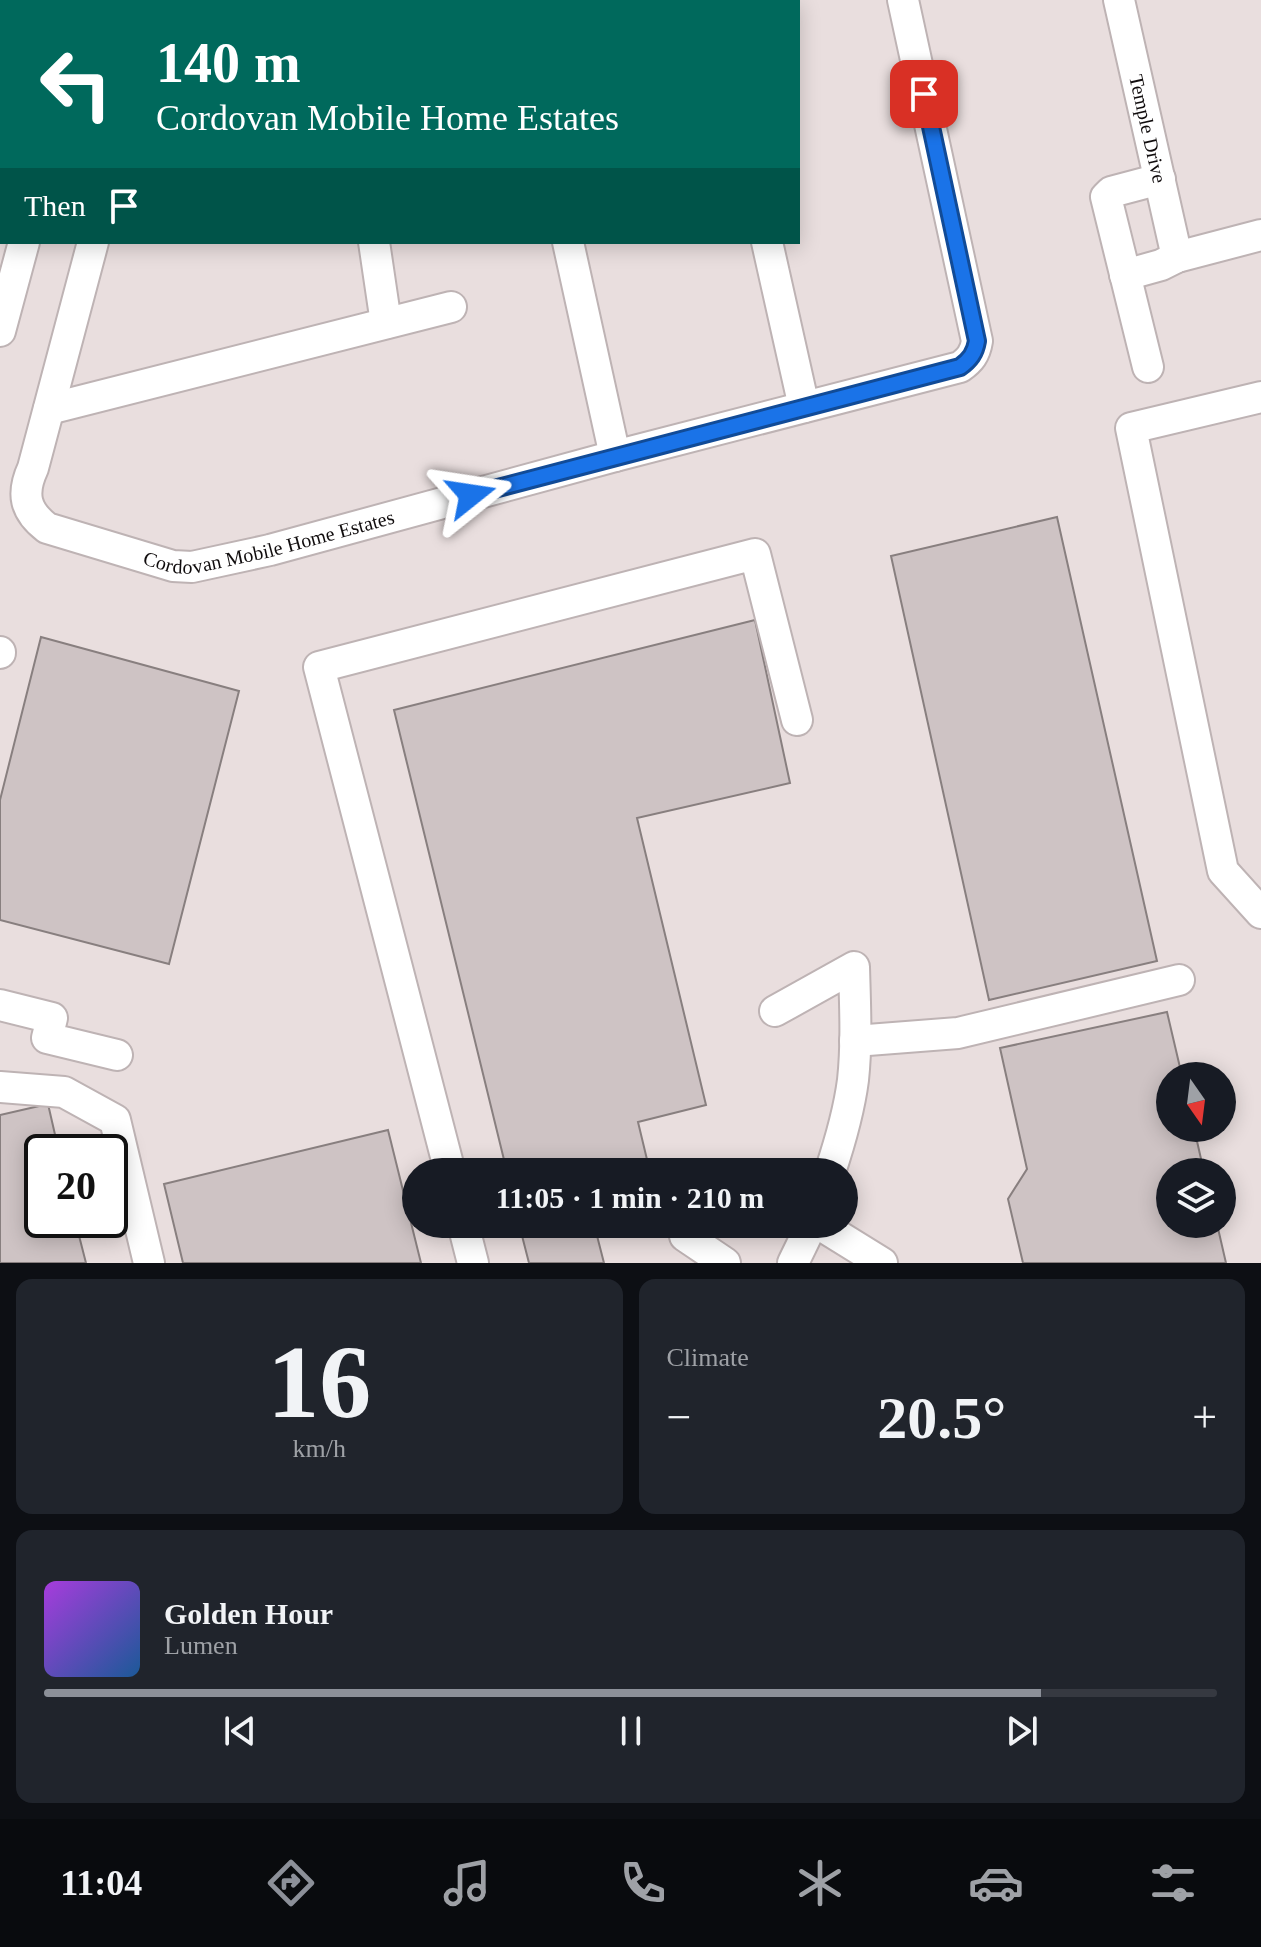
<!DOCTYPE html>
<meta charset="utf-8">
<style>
body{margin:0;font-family:Georgia,serif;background:#20242c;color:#f1f3f6;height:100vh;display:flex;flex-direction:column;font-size:30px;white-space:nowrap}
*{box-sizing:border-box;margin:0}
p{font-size:26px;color:#9ea1a6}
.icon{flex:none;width:44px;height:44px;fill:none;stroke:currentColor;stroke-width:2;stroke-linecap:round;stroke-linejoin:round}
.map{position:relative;height:1263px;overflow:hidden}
.details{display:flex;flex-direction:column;gap:16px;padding:16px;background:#0d0f14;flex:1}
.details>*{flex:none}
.guide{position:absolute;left:0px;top:0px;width:800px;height:244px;box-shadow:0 4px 20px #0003;background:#00695c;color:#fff;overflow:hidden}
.needle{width:52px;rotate:166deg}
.fabs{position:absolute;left:1156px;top:1062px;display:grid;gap:16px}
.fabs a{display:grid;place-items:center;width:80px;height:80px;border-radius:50%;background:#171b24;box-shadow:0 4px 20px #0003;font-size:40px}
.speed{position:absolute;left:24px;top:1134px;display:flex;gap:16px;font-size:40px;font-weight:700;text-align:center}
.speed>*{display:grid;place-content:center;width:104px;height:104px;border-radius:50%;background:#171b24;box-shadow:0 4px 20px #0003;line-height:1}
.speed .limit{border:4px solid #111;border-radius:12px;background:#fff;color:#111}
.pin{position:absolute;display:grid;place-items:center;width:68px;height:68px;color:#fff;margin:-34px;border-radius:16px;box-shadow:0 4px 12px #0006}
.me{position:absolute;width:88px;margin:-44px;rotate:75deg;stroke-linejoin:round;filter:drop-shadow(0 0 6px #0008)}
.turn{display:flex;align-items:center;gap:28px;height:168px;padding:0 24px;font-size:36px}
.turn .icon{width:104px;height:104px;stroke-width:2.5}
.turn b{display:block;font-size:56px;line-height:68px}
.then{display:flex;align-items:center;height:76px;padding:0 24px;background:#0003;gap:16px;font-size:30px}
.big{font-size:60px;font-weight:700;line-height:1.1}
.details .widget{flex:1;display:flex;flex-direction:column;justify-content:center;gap:12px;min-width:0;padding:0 28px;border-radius:16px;background:#20242c}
.details .dial{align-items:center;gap:0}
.dial b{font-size:104px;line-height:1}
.song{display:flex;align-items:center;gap:24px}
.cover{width:96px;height:96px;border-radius:12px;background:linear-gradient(135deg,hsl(280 70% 55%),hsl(210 70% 35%))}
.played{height:8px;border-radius:4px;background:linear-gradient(90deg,#8c9099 85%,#363941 85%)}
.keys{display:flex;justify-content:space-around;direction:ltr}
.heat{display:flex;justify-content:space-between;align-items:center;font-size:44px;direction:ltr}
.details .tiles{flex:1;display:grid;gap:16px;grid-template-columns:1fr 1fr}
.widget:last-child{grid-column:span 2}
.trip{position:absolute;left:402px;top:1158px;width:456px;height:80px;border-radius:40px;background:#171b24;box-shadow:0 4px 20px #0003;font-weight:700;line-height:80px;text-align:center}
.tab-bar{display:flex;height:128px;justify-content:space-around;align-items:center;background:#090b0e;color:#9ea1a6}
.tab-bar .icon{width:56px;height:56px}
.tab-bar .on{color:#8c9099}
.tab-bar b{font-size:36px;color:#f1f3f6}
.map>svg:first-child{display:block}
.building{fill:#cec3c4;stroke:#887f7f;stroke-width:2}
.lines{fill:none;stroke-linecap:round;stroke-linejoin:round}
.minor-casing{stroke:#beb3b4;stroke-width:34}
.minor{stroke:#fff;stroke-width:30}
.route-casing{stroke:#114b97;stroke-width:20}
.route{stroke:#1a73e8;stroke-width:14}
.labels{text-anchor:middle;stroke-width:6;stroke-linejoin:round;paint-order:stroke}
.street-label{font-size:20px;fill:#100c0d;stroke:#e9dede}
</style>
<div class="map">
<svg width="1261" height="1263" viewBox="0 0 1261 1263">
<rect width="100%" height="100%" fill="#e9dede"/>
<!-- building -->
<path class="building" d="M1057 517 1157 961 989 1000 891 556Z
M755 620 790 783 637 818 706 1105 638 1122 650 1172H507L394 710Z
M41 637 239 691 169 964 0 920V800Z
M1167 1012 1182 1076H1170V1128H1194L1204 1172H1170V1224H1217L1226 1263H1023L1008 1199 1027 1169 1000 1048Z
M48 1104 59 1152H42V1220H75L86 1263H0V1115Z
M388 1130 421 1263H183L164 1184Z
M519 1224H594L604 1263H529Z"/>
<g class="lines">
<!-- minor casing -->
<g class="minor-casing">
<g id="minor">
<path d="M490 0 491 2"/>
<path id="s1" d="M1119 0 1177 257"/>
<path d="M87 2 88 0"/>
<path d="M187 2 204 0 212 2"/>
<path d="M702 2 707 0"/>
<path id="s2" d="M93 242 33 468C21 494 25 511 47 528L173 566 192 567 270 550 615 456 960 367C970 360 975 354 977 341L903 0"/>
<path d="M374 242 386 323"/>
<path d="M568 242 615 456"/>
<path d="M767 242 804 407"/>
<path d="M1125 275 1161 265 1177 257 1261 235"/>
<path d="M0 331 24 242"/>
<path d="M1148 367 1106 197 1111 192 1160 179"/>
<path d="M1261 397 1131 428 1223 871 1261 913"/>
<path d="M49 409 451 307"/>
<path d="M0 652V653"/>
<path d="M0 1005 52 1018 47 1038 117 1055"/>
<path d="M775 1011 854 967C855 1004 857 1043 853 1080 849 1111 840 1142 830 1172"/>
<path d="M855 1041 958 1033 1179 980"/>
<path d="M0 1087 64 1092 115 1120 149 1263"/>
<path d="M450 1172 319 667 755 554 797 720"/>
<path d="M463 1224 473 1263"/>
<path d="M819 1224 882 1263"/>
<path d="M685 1236 725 1263"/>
<path d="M793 1263 812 1224"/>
</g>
</g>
<!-- minor -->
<use href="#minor" class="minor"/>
</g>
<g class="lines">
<!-- route casing -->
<g class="route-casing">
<path id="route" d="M471 495 960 367C970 360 975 353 977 341L924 94"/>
</g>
<!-- route -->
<use href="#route" class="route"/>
</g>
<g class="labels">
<!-- street labels -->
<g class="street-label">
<text dy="7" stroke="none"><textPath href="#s1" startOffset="132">Temple Drive</textPath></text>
<text dy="7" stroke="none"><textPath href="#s2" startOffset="532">Cordovan Mobile Home Estates</textPath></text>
</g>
</g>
</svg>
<div class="fabs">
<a><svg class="needle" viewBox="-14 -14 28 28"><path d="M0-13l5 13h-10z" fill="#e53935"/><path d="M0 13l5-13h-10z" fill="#9ea1a6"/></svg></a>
<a><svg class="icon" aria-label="layers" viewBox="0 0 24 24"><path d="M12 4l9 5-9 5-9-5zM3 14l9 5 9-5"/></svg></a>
</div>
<div class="speed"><div class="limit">20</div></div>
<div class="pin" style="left:924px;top:94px;background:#d93025"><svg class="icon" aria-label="arrive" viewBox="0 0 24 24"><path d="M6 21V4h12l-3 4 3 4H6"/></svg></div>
<svg class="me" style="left:471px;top:495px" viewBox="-20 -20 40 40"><path d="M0-17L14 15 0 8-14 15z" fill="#1a73e8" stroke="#fff" stroke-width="4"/></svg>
<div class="trip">11:05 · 1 min · 210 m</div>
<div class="guide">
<div class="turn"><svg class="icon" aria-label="left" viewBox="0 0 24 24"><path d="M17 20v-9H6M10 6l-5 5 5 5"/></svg><div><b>140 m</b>Cordovan Mobile Home Estates</div></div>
<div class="then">Then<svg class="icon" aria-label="arrive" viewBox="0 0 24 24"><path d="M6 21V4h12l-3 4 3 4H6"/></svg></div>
</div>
</div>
<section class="details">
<div class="tiles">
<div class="widget dial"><b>16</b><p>km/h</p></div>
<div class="widget"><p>Climate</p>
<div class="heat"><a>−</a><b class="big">20.5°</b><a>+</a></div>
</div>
<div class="widget">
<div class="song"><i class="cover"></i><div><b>Golden Hour</b><p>Lumen</p></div></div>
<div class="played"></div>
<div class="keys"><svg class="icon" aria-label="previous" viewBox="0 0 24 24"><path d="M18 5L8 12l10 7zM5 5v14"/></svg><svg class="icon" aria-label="pause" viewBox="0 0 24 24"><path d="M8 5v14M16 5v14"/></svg><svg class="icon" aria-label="next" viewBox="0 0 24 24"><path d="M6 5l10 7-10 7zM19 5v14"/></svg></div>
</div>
</div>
</section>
<nav class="tab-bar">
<b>11:04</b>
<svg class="icon on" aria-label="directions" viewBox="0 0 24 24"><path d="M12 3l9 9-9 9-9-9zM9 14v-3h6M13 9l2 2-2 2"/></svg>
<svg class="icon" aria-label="music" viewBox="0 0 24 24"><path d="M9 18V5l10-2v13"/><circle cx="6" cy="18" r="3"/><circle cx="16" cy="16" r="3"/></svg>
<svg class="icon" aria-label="phone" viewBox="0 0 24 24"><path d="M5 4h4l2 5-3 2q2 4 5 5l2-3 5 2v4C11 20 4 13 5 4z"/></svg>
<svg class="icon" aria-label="climate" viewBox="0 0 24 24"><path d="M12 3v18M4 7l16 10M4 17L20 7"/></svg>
<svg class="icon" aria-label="car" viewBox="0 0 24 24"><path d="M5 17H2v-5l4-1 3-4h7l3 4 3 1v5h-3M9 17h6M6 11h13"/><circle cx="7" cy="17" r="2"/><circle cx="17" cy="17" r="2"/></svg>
<svg class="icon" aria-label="filters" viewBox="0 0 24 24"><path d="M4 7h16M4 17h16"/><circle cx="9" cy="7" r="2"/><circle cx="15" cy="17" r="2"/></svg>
</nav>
